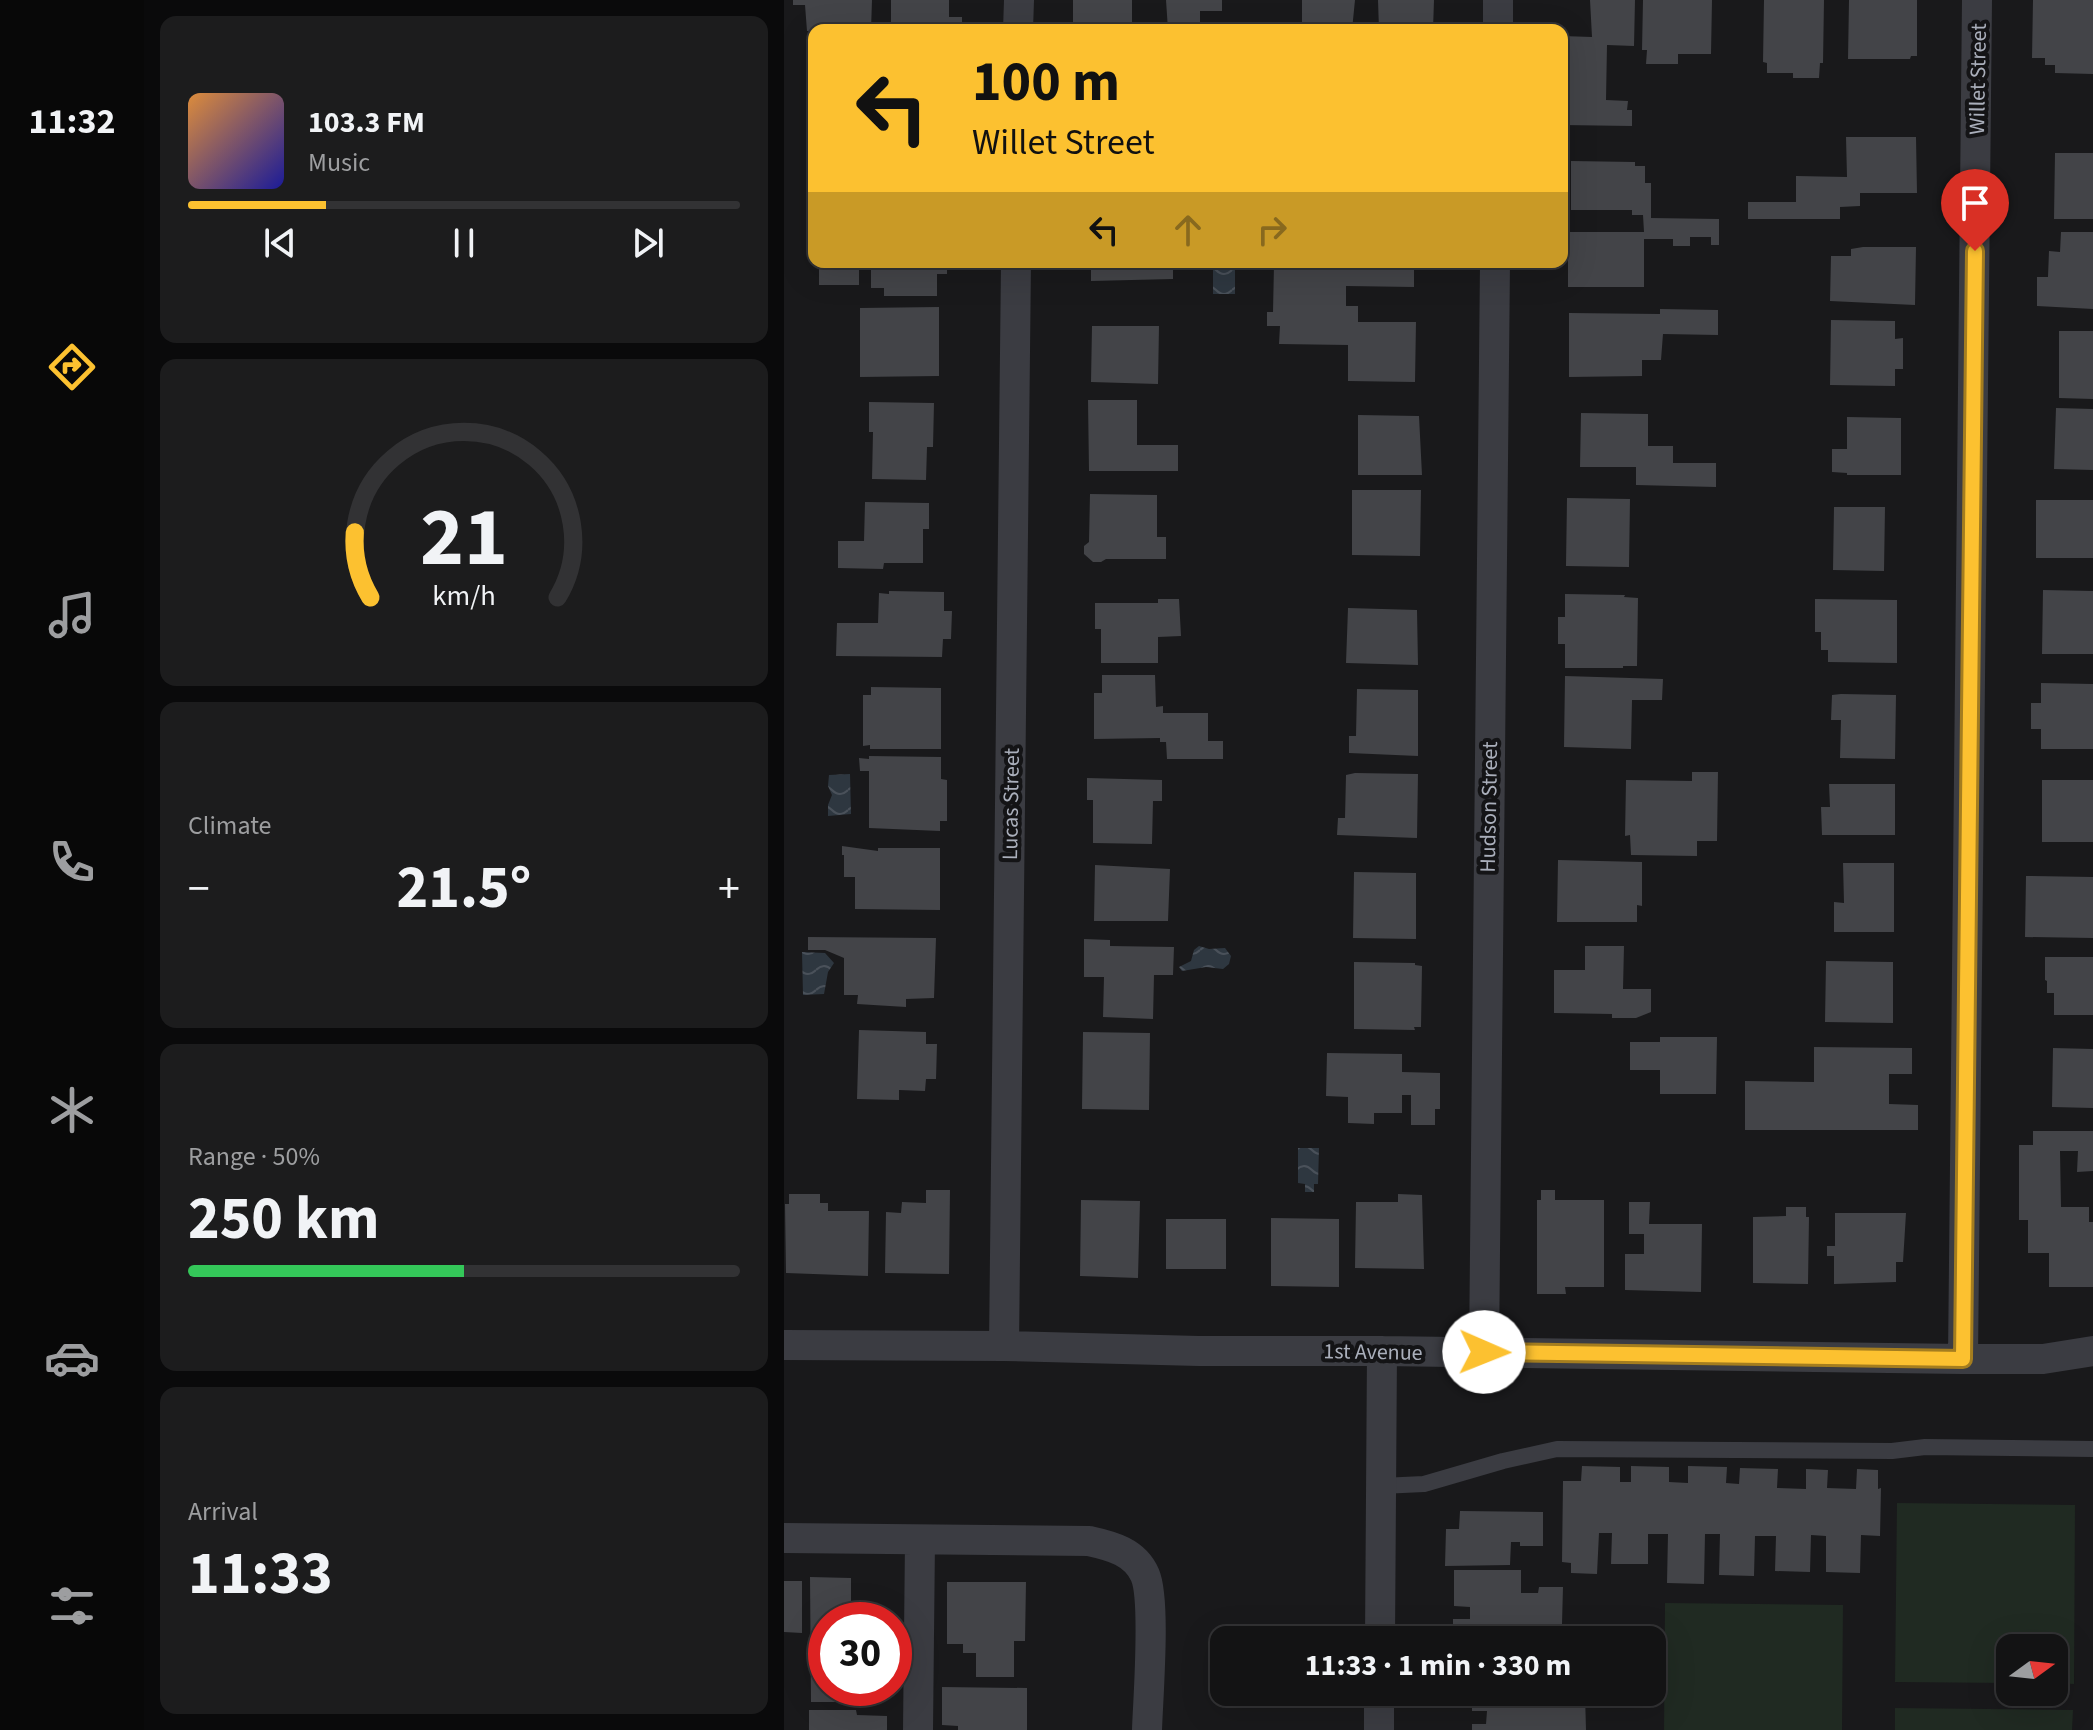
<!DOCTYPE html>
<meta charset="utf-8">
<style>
body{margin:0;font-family:"Source Sans 3",sans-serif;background:#1c1c1d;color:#f1f3f6;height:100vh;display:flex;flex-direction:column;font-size:30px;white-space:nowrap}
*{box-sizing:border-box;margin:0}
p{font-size:26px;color:#9d9ea0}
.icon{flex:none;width:44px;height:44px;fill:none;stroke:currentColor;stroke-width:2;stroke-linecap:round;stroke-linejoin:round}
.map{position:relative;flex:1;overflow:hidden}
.drawer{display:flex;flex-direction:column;gap:16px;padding:16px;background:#0a0a0b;width:640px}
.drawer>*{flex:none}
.top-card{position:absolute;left:24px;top:24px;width:760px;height:244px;border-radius:16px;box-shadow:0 8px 32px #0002,0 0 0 2px #323234;background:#fcc130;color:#111;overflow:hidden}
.needle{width:52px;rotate:75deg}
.buttons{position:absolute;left:1212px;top:1634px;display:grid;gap:16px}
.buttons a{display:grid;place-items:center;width:72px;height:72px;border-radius:16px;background:#131314;box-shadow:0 8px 32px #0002,0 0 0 2px #323234;font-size:40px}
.speed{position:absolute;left:24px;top:1602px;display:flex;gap:16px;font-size:40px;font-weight:700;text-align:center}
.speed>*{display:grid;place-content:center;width:104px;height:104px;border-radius:50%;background:#131314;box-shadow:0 8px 32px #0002,0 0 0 2px #323234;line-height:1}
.speed .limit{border:12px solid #d22;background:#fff;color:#111}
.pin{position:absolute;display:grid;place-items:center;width:68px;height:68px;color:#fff;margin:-82px -34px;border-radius:50% 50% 50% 0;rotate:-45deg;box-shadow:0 0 8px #0007}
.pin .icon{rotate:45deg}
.me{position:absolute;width:88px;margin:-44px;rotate:91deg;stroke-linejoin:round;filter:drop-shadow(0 0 6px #0008)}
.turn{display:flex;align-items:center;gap:28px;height:168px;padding:0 32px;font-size:36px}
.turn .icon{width:104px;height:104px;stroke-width:2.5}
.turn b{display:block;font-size:56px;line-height:68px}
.lanes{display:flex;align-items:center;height:76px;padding:0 32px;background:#0003;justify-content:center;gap:40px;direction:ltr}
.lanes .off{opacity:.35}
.big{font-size:60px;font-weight:700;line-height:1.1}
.drawer .card{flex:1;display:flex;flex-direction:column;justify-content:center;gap:12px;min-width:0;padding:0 28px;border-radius:16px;background:#1c1c1d}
.drawer .dial{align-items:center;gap:0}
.dial svg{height:208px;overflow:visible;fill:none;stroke:#323234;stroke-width:7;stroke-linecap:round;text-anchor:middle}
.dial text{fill:#f1f3f6;stroke:none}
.song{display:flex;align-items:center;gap:24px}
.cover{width:96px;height:96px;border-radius:12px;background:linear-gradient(135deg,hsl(30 70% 55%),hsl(240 70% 35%))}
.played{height:8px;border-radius:4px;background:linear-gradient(90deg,#fcc130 25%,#323234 25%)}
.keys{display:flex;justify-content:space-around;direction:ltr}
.heat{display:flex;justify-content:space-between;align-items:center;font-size:44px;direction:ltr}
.charge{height:12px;border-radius:6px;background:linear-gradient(90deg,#34c759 50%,#323234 0)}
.trip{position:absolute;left:426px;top:1626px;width:456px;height:80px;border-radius:16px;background:#131314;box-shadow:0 8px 32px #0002,0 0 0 2px #323234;font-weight:700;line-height:80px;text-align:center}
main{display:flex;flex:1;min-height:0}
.tabs{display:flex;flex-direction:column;width:144px;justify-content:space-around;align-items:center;background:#080808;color:#9d9ea0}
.tabs .icon{width:56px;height:56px}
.tabs .active{color:#fcc130}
.tabs b{font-size:36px;color:#f1f3f6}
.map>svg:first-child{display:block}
.pitch{fill:#202a22}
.water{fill:url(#water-waves)}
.building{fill:#434448}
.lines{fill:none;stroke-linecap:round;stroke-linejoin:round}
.lane{stroke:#3b3c42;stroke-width:16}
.street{stroke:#3b3c42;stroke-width:30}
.route-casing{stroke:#a47d1f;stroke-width:20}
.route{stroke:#fcc130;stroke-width:14}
.labels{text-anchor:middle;stroke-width:8;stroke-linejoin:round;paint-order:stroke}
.street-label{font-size:22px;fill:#aaafbb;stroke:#141416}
</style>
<main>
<nav class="tabs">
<b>11:32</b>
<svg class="icon active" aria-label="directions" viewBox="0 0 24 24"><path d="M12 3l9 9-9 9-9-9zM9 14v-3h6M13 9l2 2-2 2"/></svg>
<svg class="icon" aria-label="music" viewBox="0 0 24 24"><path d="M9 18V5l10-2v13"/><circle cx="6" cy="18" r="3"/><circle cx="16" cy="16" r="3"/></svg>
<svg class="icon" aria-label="phone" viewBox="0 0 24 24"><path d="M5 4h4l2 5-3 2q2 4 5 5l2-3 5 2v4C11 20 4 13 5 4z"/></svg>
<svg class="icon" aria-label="climate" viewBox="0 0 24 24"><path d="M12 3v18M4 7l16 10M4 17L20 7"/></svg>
<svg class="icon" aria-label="car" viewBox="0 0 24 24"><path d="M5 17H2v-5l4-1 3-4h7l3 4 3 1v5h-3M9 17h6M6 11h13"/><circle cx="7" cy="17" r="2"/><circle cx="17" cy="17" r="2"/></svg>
<svg class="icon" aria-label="filters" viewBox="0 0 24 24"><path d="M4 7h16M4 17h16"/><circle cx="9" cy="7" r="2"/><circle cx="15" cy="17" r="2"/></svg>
</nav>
<section class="drawer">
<div class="card">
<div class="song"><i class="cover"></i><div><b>103.3 FM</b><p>Music</p></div></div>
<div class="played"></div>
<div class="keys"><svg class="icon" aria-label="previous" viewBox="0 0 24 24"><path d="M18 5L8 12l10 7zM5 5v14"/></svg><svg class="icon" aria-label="pause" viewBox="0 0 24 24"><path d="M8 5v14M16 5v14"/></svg><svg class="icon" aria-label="next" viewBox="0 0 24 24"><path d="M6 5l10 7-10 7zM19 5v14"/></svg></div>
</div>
<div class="card dial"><svg viewBox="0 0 100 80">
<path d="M14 69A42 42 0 1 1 86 69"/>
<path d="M14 69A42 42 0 0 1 8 44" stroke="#fcc130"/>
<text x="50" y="56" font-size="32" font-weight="700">21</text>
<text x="50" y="72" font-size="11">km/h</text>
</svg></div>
<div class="card"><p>Climate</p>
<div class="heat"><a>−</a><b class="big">21.5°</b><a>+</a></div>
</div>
<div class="card"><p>Range · 50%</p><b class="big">250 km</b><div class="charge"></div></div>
<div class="card"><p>Arrival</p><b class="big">11:33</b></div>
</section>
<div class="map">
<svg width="1309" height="1730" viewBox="0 0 1309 1730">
<defs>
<pattern id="water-waves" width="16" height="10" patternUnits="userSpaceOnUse" patternTransform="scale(2)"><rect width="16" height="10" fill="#2e3740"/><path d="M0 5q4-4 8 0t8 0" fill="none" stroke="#4a515a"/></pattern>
</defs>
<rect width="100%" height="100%" fill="#19191b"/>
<!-- pitch -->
<path class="pitch" d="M1113 1503 1291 1505 1290 1684 1270 1683V1648H1226V1683L1111 1682Z
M881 1603 1059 1605 1058 1730H880Z
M1111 1708 1289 1710 1288 1730H1111Z"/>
<!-- water -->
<path class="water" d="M425 262H451V294H429V269Z
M66 774 67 814 44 816V805L48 795 44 786 45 775Z
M415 946 425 949 441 948 447 956 445 964 439 969 422 967 398 971 395 967 407 961 410 950Z
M18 952 41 953 50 963 44 972 40 994 19 995Z
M514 1148H535L534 1184H530V1192H521V1184L514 1183Z"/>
<!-- building -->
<path class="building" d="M9 0H88L87 30 23 31 21 5H9Z
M107 0H165V17H178V30H107Z
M289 0H348V22H289Z
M382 0H438V11H416V30H384Z
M518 0H571L568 30H549V26H518Z
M594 0H650L649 30H595Z
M806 0H851L850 46 823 45 822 100 844 101 843 110H848V126L778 125V110H781L778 36 808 37Z
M859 0H928L927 54H894V64H862L863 50H858Z
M980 0H1040L1039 63H1036L1035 78H1009V73H983V63L979 62Z
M1065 0H1133V56H1127L1126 59H1064Z
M1249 0H1309V74L1271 73V65H1261V58H1248Z
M1062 137H1132L1133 193H1076V206L1056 207V219H964V202H1012V176L1063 177Z
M1271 153H1309V219H1270Z
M787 161 851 162V166H861V183H867V218L935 219V245H927V237H906V246H889V239H860V287H784V232H860L859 215H848V210H787Z
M1277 232H1309V309L1253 306V277H1264L1265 251 1276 252Z
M1079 247H1132L1131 305 1046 301 1047 256H1067V249Z
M35 262H75V285H35Z
M107 262H163V274H153V296H100V288H87V267H107Z
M307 262H389V279L307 281Z
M518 262H630V287L562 286V306H574V322H632L631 382 564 381V345L495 344 496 326H483V312H489L490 264H518Z
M155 307V376L76 377V308Z
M876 309 934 310V335L879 334 877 360H858V376L785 377V313L876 314Z
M1047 320 1111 321V339L1119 338V369H1111V386L1046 385Z
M308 326H375L374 384 307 382Z
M1275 331H1309V399L1275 398Z
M304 400H353V445H394V471H305Z
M85 402 150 403 149 447H143L142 480 88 479 89 432H85Z
M1272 408 1309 409V470L1270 469Z
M797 413 864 414V446H889V463H932V487L852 485V467H796Z
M574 415 635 416 638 475H574Z
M1063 417 1117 418V475H1063V473L1048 472V449H1063Z
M568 490H637L636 556 568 555Z
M306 494 373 495V537H382V559H322L317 562H309L300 554V546L305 542Z
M783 498 846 499 845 567 782 566Z
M1252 500H1309V558H1252Z
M81 502 145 503V529H139V563H100L99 569 54 568V541H80Z
M1050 507H1101L1100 571 1049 570Z
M1259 590 1309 591V654H1258Z
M105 591 160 592V611H168L167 639H159L158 657 52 656 53 623H94L95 593 105 594Z
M781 594 841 595 840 597 854 598 853 666H839V668H781V644H774V617H781Z
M374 599H395L397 636 374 637V663H317V629H311V603H374Z
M1031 599 1113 600V663L1044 662V650H1037V632H1031Z
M564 608 633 610 634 665 562 663Z
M318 675H371L372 707 379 706V713H424V741H439V759H383L382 742H376V738L310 739V693H318Z
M781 676 879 679 878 700H848L847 749 780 747Z
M1257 683 1309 684V749H1257V729H1247V703H1257Z
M87 687 157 688V749H86V745L79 746V695H87Z
M573 689 634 690V756L565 753V736H572Z
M1057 694 1112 695 1111 759 1056 758 1057 720H1047L1048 695Z
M85 756 157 757V779L163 780V821H156V831L85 828V771H76L75 758 85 759Z
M908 772H934L933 841H913V856L847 855 846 835 841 836 842 780 908 781Z
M571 773 634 774 633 838 553 835 554 818H561L562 775Z
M303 778 378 780V801H369L368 844 309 843V800H303Z
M1258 780H1309V842H1258Z
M1045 784H1111V835H1038L1037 807H1046Z
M58 846 94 851V848H156V910L71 909V877H60V855H58Z
M774 860 858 862V906L853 905V922H773Z
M1059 863H1110V932H1050V902L1060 903Z
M311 865 386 869 384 921H310Z
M570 872 632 873V939L569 938Z
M1242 876 1309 877V938L1241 937Z
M24 937 152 938 150 998 122 999V1007L73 1004 74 995H60V958L41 950H24Z
M300 939 326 940V946L390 947 389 975H370L369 1019 319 1017 320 977H300Z
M801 946H840L839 989H867V1012L852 1018H828V1014L770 1013V970H801Z
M1261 957H1309V1015H1270V993H1263V981L1261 980Z
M1042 961 1109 962V1023L1041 1022Z
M570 962 631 963V965L638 966 637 1027H630L631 1030 570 1029Z
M75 1030 142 1032V1044H153L152 1079H142L141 1091 115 1090V1100L73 1099Z
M299 1032 366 1033 365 1110 298 1109Z
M876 1037H933L932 1094H876V1070H846V1042H876Z
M1030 1047 1128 1048V1074H1105V1104L1134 1105V1130H961V1081L1030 1082Z
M1269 1048 1309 1049V1108L1268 1107Z
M543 1053 618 1054V1072L656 1073V1109H651V1125H627V1095H618V1113H590V1124L564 1123V1097L542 1096Z
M1249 1131H1309V1171L1293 1172 1294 1151H1276L1277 1207H1305V1222H1309V1287H1265V1253H1244V1220H1235V1145H1249Z
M142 1190H166L165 1274 101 1273 102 1212 117 1213 118 1202 142 1203Z
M757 1190H771V1200H820V1287H781L782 1294H753V1200H757Z
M5 1194H36V1203H44V1211H85L84 1276 2 1273 1 1204H5Z
M614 1194 638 1195 640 1269 571 1268 572 1202H614Z
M297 1200 356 1201 354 1278 296 1276Z
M845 1202H866L865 1224H918L917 1292 841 1290V1254H860V1234H845Z
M1002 1207H1022V1217H1025L1024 1284 969 1283V1217L1002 1216Z
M1051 1213H1122L1119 1262H1112V1282L1050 1284V1256H1043V1246H1051Z
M487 1218 555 1219V1287L487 1286Z
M382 1219H442V1269H382Z
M798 1466 836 1467V1482H847V1466L885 1467V1482L904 1483V1466L943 1467 942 1483 955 1484 956 1468 994 1469 993 1488 1022 1489V1469L1044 1470 1043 1488 1072 1489 1073 1469 1094 1470V1489L1097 1488 1096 1536 1077 1535 1076 1573 1042 1572V1536L1027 1535 1026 1572 991 1571 992 1536H971L970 1576 935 1575 936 1534H921L920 1584 883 1583 884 1534H864V1564H827L828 1533H815L813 1574 787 1573V1563L778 1562 779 1481H797Z
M676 1511 759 1512V1546H736V1542H727L726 1565 661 1566 662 1529H675Z
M670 1570H737V1593H754L755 1587H779L778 1624H737V1640H669V1619H686V1607L670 1606Z
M26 1577 67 1578V1603H78V1612H94V1620H42V1688H76V1702H27Z
M0 1581H18V1633L0 1632Z
M163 1582H242L241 1641H230V1677H192V1653H179V1644H163Z
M760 1636H782V1640H760Z
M158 1687 243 1688V1730H174V1726L158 1725Z
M688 1692H756V1701H780V1694H801L802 1730H688V1724H702L703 1711H688Z
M25 1710H72L73 1715 103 1716V1730H25Z"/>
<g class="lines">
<!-- lane -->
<path class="lane" d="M597 1486 640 1484 719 1461 773 1449 1108 1451 1141 1447 1309 1449"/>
<!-- street -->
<path class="street" d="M234 30 235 0
M714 30V0
M0 1345 220 1346 415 1351H598L1179 1359H1259L1309 1351
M220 1346 232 262
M700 1352 711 262
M1179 1359 1193 0
M0 1538 305 1541C328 1546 351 1552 361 1575 372 1600 364 1698 363 1730
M596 1640 598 1351
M134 1730 136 1540
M595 1730V1692"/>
</g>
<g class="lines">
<!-- route casing -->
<g class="route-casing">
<path id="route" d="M700 1352 1179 1359 1191 251"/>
</g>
<!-- route -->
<use href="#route" class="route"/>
</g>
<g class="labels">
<!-- street labels -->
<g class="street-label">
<text transform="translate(1193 79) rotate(-89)" y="8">Willet Street</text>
<text transform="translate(226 804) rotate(-89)" y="8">Lucas Street</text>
<text transform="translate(704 807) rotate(-89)" y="8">Hudson Street</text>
<text transform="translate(589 1351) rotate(1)" y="8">1st Avenue</text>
</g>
</g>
</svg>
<div class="buttons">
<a><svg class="needle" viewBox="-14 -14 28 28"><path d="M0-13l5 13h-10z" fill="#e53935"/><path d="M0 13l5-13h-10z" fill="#9d9ea0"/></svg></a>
</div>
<div class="speed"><div class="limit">30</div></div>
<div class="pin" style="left:1191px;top:251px;background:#d93025"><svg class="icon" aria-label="arrive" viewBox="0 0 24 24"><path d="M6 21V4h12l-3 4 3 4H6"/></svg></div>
<svg class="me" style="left:700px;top:1352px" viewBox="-20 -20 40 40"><circle r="19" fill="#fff"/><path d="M0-13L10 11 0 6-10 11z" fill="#fcc130"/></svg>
<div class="trip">11:33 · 1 min · 330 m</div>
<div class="top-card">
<div class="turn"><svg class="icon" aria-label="left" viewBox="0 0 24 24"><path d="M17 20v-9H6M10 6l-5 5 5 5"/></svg><div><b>100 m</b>Willet Street</div></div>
<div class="lanes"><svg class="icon" aria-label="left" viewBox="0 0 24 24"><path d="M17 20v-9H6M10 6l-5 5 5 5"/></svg><svg class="icon off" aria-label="ahead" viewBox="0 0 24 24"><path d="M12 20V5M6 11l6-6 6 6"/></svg><svg class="icon off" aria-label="right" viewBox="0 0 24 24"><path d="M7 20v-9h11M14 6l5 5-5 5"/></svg></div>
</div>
</div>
</main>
